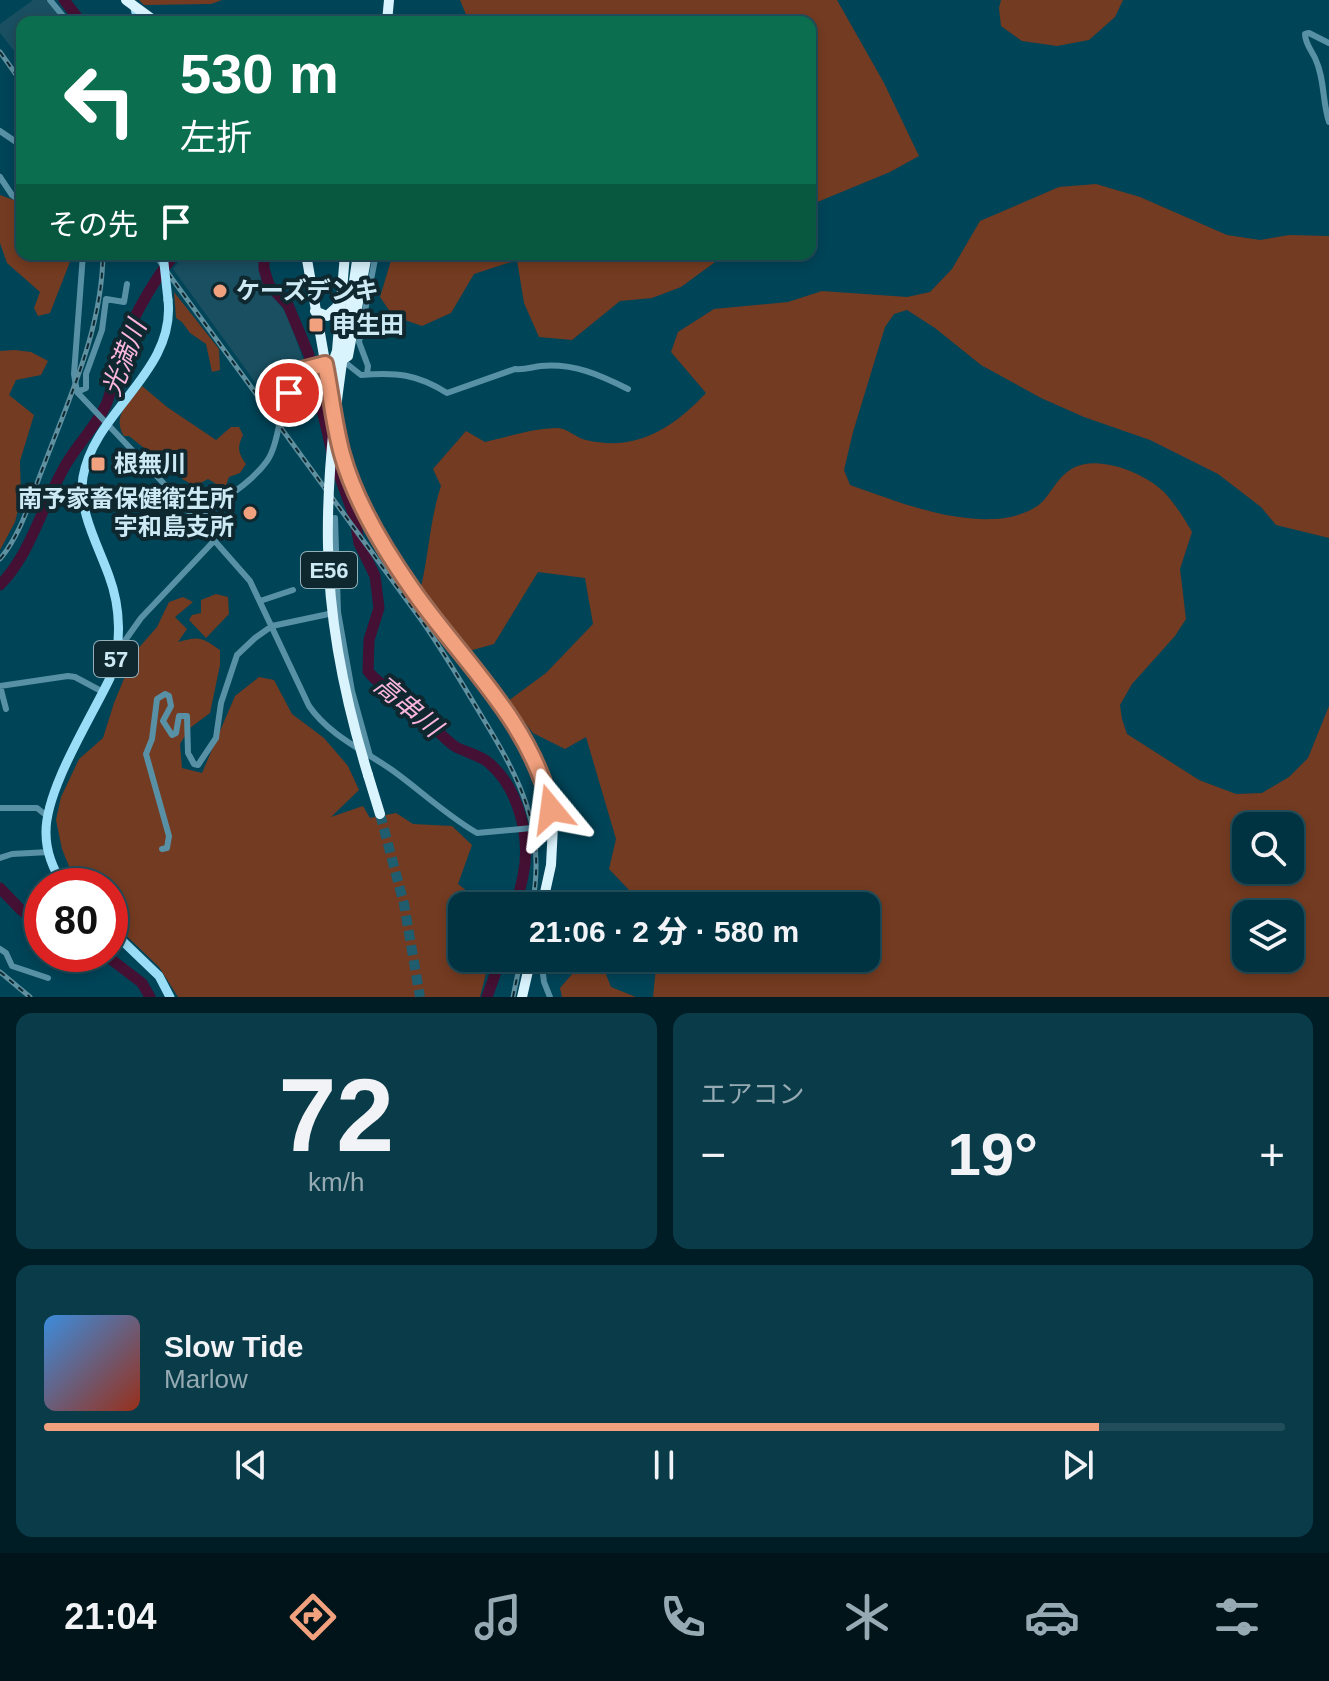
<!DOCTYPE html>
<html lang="ja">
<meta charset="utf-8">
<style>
body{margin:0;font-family:Helvetica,"Noto Sans JP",sans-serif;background:#0a3b49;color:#f1f3f6;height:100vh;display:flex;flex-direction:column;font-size:30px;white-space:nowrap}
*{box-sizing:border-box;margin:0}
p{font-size:26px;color:#95aab2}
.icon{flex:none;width:44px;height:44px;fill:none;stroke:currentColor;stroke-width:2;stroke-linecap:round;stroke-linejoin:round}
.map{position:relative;height:997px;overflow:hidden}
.side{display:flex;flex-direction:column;gap:16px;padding:16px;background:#001c24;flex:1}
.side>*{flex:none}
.guide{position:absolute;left:16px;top:16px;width:800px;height:244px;border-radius:16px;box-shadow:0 4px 12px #0003,0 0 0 2px #224e5b;background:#0b6e4f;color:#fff;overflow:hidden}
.buttons{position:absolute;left:1232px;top:812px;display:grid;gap:16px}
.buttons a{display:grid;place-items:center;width:72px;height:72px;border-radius:16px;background:#003342;box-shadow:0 4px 12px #0003,0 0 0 2px #224e5b;font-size:40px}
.speed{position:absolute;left:24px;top:868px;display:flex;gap:16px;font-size:40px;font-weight:700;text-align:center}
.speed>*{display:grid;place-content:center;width:104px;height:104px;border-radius:50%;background:#003342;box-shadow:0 4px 12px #0003,0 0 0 2px #224e5b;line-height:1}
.speed .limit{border:12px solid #d22;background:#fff;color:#111}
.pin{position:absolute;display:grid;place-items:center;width:68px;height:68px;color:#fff;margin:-34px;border:4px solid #fff;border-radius:50%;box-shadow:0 2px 8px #0007}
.me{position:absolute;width:88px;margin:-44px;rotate:344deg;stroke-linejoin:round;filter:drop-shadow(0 0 6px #0008)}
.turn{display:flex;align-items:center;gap:28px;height:168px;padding:0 32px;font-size:36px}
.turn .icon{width:104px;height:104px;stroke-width:2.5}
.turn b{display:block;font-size:56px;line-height:68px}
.then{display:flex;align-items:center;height:76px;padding:0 32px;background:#0003;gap:16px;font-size:30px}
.big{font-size:60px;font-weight:800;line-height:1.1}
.side .card{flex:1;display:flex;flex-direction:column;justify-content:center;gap:12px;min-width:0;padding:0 28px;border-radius:16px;background:#0a3b49}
.side .dial{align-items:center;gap:0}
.dial b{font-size:104px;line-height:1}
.song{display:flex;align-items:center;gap:24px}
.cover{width:96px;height:96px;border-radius:12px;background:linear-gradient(135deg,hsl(210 70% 55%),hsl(10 70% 35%))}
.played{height:8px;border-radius:4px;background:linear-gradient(90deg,#f2a17e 85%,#224e5b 85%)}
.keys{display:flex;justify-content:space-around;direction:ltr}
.heat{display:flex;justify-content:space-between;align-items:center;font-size:44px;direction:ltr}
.side .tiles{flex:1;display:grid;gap:16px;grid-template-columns:1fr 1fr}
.card:last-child{grid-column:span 2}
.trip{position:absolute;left:448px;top:892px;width:432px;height:80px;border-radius:16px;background:#003342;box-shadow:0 4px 12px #0003,0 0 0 2px #224e5b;font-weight:800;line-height:80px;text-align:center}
.dock{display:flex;height:128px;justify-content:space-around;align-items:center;background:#00141a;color:#95aab2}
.dock .icon{width:56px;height:56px}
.dock .selected{color:#f2a17e}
.dock b{font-size:36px;color:#f1f3f6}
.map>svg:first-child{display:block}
.built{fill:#194f61}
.green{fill:#733b21;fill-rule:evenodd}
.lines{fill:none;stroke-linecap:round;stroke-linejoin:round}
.river{stroke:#441033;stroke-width:11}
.highway-tunnel{stroke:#1f5d6f;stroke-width:10;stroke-dasharray:10 5;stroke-linecap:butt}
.street{stroke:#5891a6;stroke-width:6}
.primary{stroke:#9addf7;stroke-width:9}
.highway{stroke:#daf4fe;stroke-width:10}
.rail-casing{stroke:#5e90a0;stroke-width:5}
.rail{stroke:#0f2830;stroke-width:2;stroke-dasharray:6;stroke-linecap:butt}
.primary-bridge{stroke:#9addf7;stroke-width:9}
.highway-bridge{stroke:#daf4fe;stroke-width:10}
.route-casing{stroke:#9d6952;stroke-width:20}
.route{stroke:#f2a17e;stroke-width:14}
.poi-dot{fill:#f2a17e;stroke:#0f2830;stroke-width:3}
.labels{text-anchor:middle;stroke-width:8;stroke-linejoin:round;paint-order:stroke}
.shield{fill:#0f2830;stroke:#93afb9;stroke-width:2}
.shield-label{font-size:22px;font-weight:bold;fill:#cce9f4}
.poi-label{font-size:24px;font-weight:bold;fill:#cce9f4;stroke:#0f2830;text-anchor:start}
.water-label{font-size:26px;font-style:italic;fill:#fcb6de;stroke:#0f2830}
</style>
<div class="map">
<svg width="1329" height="997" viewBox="0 0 1329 997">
<rect width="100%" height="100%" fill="#004458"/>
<!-- built -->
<path class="built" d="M33 0H46L64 22H22V61L0 33V24Z
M185 254H259L261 281 287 314 304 362 297 367 278 414 173 269Z"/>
<!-- green -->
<path class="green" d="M139 0H222L211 4 144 5Z
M460 0H837L884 83 919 156 890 172 810 205V22H469Z
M1001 0H1123L1115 17 1089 40 1057 46 1022 41 1001 26 999 8Z
M1096 184 1140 197 1227 235 1260 240 1289 235 1329 236V538L1276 525 1261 507 1218 474 1150 440 1084 417 1041 398 981 365 935 328 907 310 894 314 885 327 853 432 844 470 850 485C895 501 945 521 994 519 1009 519 1034 512 1044 500 1054 488 1059 476 1073 468 1098 454 1145 473 1164 492 1175 504 1184 518 1192 532L1180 569 1186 619 1175 636 1132 684 1120 705 1122 719 1127 734 1199 780 1236 794 1262 793 1289 777 1308 758 1329 706V997H653L657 958H866V906H628L630 891 609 869 616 839 586 737 565 749 533 733 508 701 546 673 593 624 585 578 538 572 494 644 469 651 450 629 421 587C429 553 430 519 441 486L433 469 466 431 485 442C508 437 534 428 558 428 569 429 576 438 586 440 637 452 673 428 706 393L671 352 678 332 714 309 788 302 822 291 907 297 930 292 952 269 980 221 1059 187ZM1246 826H1290V870H1246ZM1246 914H1290V958H1246Z
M0 195 22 203V254H73L50 313 38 316 34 308 40 292 7 263 0 243Z
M393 254H726L681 287 652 298 620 301 572 340 539 337 524 303 517 260 474 274 451 313 422 326 393 316 380 297Z
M174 292 219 349 220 370 212 372 206 344 190 333 182 322 176 318Z
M15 350 31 352 48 361 41 375 16 380 9 395 34 415 20 461 21 498 15 522 0 550V351Z
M142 386 167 407 216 440 231 427H239L243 435C237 447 238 453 246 464L240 473 229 477 226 485 221 487 208 479 195 486 184 480 129 436H124C111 416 130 401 142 386Z
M216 594 228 597 229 614 206 638 189 620 192 615 201 613V600Z
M183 597 193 602 175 617 187 629 178 642C200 636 201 637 220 650V665L210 713 190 728 180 744 182 768 202 773 235 696 259 677 274 680 292 714 324 738 348 766 359 790 331 817 363 806 370 818 396 813 413 824 452 826 472 845 458 884 486 906H462V958H490L480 997H178L159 967 110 920V886H77L62 849 56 820 61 797 79 759 103 738 114 703 135 652 157 627 169 602Z
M586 958 600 959 611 987 636 997H562L560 988Z"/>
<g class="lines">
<!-- river -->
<path class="river" d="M64 0 81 22
M264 254V269L269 285 288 305 309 355 334 461 355 519 359 543 375 576 379 608 369 640 368 671C377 684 398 694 411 705 427 717 439 736 456 747 467 753 480 755 489 763 519 788 531 839 523 876 521 886 518 896 516 906
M0 585C33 551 43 501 68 461 80 442 96 425 106 405 112 393 112 376 116 363 126 328 152 282 175 254
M0 888 21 910 42 925
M104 954 142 983 150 997
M487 997 501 958"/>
<!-- highway-tunnel -->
<path class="highway-tunnel" d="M380 814 404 904 420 997"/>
<!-- street -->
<path class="street" d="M50 0 68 22
M1329 43 1309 33 1305 34C1305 43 1311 50 1315 58 1325 79 1322 101 1329 122
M0 131 22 146
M0 177 12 195 18 199 22 197
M83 254 74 374 77 392 168 488 250 581 309 706C329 735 363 750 392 770 420 790 446 815 477 833L553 826
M342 360 361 375C396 372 417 374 447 393L515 369C525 370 532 367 541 366 574 363 600 375 628 389
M367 374 368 366 359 342 376 254
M77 392 86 388V374L102 330 106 299 124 302 127 284
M335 518 338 612
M195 519C218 502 250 485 267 461 282 440 280 385 301 370 308 365 317 365 325 364
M260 601 293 590
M119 649 141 618 213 542
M6 709 0 686 68 676 75 677 103 692
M0 808H37L47 816
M162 849 167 848 169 836 146 754 152 739 157 699 165 694 169 696 171 706 163 721 172 735 176 733 179 716H187L188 753 194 764 198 765 216 738 221 703 237 655 255 638 272 626 338 612 352 691 370 756
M0 858 12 854 49 852
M0 949 6 953 12 966 48 978
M541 958 544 982 550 997"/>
<!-- primary -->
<path class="primary" d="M135 8 138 22
M64 886C54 871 46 852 46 833 45 790 91 718 110 678 122 646 121 608 109 576 98 545 78 511 83 477 94 411 176 372 168 300
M110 929 159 976 170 997"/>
<!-- highway -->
<path class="highway" d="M126 0 156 22
M387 22 389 0
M306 254 341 452 357 495 409 585 506 711 523 736 542 775 553 826 551 865 542 906
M315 311 327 316 337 307 339 300
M327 363 334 359 337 351 345 254
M325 364 337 363 348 356 367 254
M368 775 380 814
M522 997 531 958"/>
<!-- rail casing -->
<g class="rail-casing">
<path id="rail" d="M0 52 22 83
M154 254 422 621C443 651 462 683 481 715 520 779 547 829 532 906
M0 559C22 533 31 497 44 465 70 396 102 329 103 254
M0 972 30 997
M513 997 521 958"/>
</g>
<!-- rail -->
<use href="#rail" class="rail"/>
<!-- primary-bridge -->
<path class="primary-bridge" d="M163 254 168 300"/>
<!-- highway-bridge -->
<path class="highway-bridge" d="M358 254C344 351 326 448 328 546 329 625 345 700 368 775"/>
</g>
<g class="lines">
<!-- route casing -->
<g class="route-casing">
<path id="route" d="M289 393 302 370 325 364C331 394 334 425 342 454 355 502 384 549 412 589 462 661 531 721 551 809"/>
</g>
<!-- route -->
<use href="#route" class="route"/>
</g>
<!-- markers -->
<g class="poi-dot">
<circle cx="220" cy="291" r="8"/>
<rect x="308" y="317" width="16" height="16" rx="4"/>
<rect x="90" y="456" width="16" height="16" rx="4"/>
<circle cx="250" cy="513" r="8"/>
</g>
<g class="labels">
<!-- shield labels -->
<g class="shield">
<rect x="301" y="552" width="56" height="36" rx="6"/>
<rect x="94" y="641" width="44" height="36" rx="6"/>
</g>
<g class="shield-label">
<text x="329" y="578">E56</text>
<text x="116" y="667">57</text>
</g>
<!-- poi labels -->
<g class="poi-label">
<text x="236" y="299">ケーズデンキ</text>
<text x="332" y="333">申生田</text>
<text x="114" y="472">根無川</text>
<text x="234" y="507" text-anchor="end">南予家畜保健衛生所<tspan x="234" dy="28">宇和島支所</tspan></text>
</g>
<!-- water labels -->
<g class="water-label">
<text transform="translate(124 358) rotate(-69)" y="9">光満川</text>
<text transform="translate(408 706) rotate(40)" y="9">高串川</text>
</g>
</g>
</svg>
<div class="buttons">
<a><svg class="icon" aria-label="search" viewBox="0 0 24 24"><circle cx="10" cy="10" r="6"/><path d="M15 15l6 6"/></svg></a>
<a><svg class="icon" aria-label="layers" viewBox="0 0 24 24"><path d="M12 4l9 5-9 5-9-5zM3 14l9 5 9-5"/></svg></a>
</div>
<div class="speed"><div class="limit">80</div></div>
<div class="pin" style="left:289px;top:393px;background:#d93025"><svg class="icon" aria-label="arrive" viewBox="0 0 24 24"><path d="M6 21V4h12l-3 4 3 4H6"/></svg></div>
<svg class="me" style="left:551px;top:809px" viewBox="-20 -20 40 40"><path d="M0-17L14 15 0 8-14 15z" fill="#f2a17e" stroke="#fff" stroke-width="4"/></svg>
<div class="trip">21:06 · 2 分 · 580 m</div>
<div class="guide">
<div class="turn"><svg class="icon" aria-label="left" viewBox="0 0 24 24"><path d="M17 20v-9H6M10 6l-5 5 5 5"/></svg><div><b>530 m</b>左折</div></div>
<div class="then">その先<svg class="icon" aria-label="arrive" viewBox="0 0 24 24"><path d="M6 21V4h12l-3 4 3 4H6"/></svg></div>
</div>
</div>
<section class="side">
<div class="tiles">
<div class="card dial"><b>72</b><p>km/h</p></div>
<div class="card"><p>エアコン</p>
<div class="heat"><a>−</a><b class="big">19°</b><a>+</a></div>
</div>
<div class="card">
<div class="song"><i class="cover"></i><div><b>Slow Tide</b><p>Marlow</p></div></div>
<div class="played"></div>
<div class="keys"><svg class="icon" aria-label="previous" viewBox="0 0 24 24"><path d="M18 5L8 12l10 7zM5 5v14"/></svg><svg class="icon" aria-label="pause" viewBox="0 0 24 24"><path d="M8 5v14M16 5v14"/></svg><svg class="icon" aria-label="next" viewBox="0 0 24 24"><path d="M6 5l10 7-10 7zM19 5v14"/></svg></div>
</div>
</div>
</section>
<nav class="dock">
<b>21:04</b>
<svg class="icon selected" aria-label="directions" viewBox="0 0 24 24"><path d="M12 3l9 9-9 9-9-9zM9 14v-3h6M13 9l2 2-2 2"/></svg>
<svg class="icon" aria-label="music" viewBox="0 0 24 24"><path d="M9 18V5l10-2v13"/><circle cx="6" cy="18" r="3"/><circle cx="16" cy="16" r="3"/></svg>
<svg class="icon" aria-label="phone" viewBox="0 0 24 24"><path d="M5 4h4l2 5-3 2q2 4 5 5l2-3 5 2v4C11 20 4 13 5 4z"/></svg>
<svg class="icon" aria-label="climate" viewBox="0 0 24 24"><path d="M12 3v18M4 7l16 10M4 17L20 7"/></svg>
<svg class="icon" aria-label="car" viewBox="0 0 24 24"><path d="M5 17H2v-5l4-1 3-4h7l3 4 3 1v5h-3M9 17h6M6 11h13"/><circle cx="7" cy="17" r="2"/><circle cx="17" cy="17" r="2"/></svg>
<svg class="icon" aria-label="filters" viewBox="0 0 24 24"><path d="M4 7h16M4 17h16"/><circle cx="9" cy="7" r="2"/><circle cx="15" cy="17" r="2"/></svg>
</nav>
